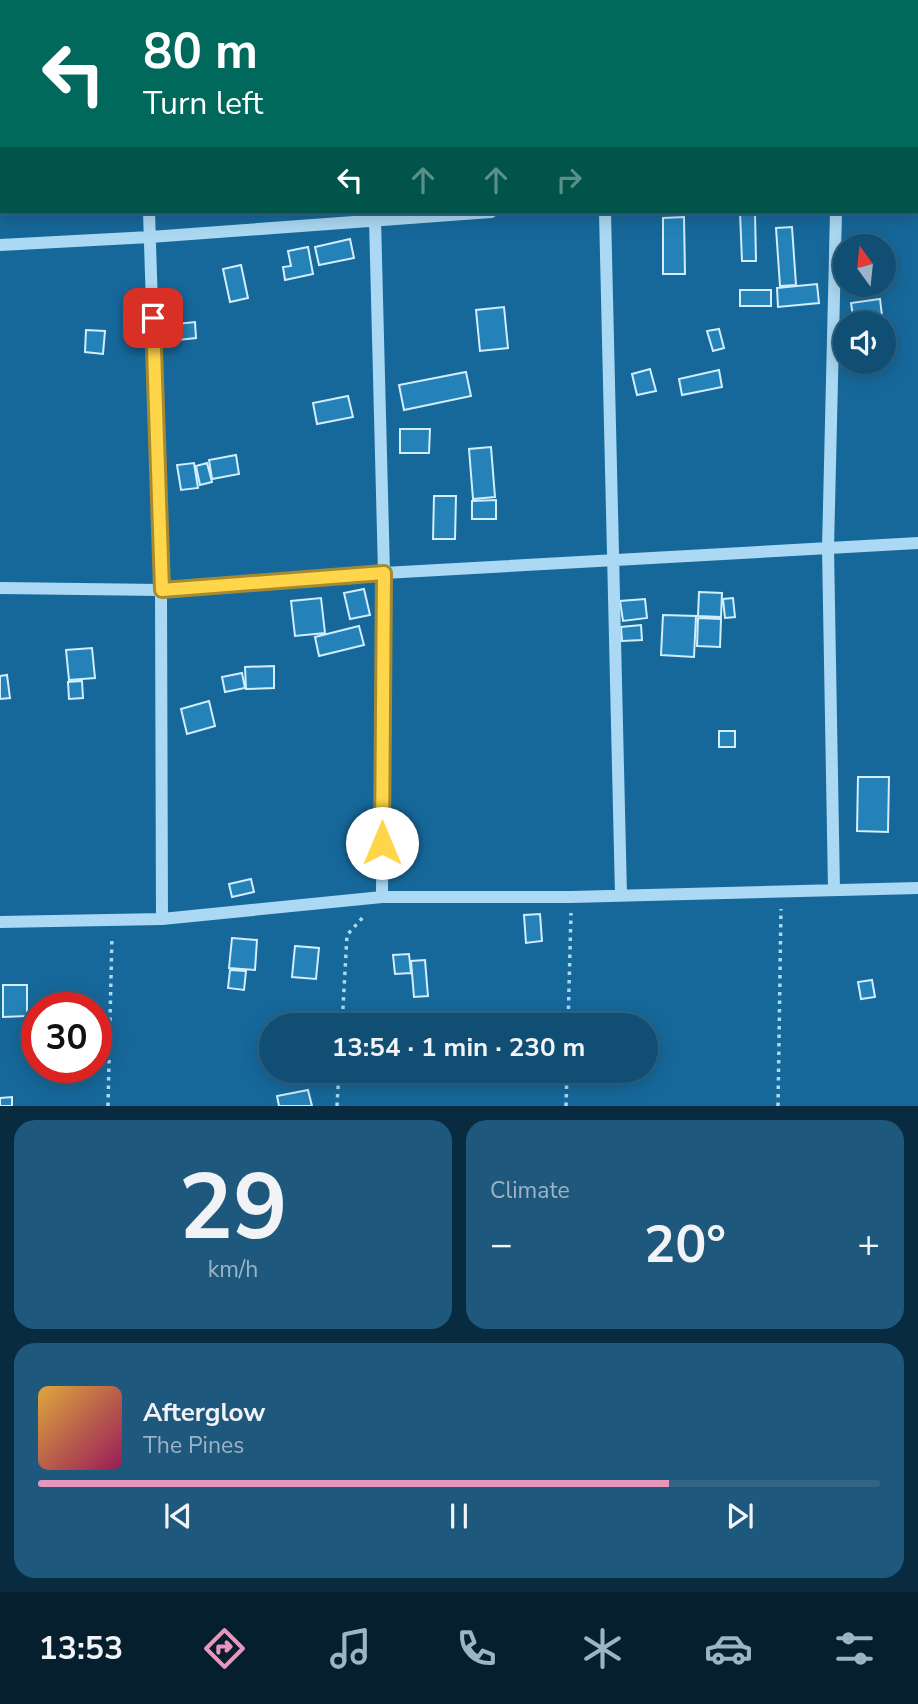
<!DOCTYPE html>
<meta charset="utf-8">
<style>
body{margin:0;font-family:"Nunito Sans",sans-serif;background:#1e587c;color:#f1f3f6;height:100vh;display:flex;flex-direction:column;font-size:26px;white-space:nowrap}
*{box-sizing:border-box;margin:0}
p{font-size:23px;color:#9cb4c5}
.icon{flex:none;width:38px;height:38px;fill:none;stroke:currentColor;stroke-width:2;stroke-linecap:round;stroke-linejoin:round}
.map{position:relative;height:1106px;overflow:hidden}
.details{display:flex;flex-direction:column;gap:14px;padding:14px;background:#092b40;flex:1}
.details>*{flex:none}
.guide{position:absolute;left:0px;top:0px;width:919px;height:214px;box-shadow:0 4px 18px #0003,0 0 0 2px #306586;background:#00695c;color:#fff;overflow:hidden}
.needle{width:46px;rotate:345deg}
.fabs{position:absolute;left:833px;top:234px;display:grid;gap:14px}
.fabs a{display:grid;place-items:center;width:63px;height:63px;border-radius:50%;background:#104e74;box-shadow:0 4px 18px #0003,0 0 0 2px #306586;font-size:35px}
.speed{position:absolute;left:21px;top:992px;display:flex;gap:14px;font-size:35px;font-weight:700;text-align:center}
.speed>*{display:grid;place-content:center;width:91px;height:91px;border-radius:50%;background:#104e74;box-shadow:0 4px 18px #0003,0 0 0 2px #306586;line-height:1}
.speed .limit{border:10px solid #d22;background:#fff;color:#111}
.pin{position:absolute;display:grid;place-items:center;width:60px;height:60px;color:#fff;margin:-30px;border-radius:14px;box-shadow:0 4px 10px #0006}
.me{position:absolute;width:77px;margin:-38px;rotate:0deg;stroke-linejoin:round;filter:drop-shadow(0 0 5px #0008)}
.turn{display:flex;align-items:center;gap:24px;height:147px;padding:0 28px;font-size:32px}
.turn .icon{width:91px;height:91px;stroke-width:2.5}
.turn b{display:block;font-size:49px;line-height:60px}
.lanes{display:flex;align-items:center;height:66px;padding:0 28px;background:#0003;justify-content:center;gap:35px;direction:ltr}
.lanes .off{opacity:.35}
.big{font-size:52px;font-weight:700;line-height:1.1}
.details .widget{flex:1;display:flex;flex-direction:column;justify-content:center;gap:10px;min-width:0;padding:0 24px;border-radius:21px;background:#1e587c}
.details .dial{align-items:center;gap:0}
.dial b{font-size:91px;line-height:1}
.song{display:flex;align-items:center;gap:21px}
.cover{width:84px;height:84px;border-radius:10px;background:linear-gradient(135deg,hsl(40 70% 55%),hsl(330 70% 35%))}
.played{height:7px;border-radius:4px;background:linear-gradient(90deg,#e797bd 75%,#306586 75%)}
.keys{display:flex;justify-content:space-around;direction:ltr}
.heat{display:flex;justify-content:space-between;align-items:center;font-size:38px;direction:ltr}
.details .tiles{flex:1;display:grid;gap:14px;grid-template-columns:1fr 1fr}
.widget:last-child{grid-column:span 2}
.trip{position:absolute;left:259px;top:1013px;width:399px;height:70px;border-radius:35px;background:#104e74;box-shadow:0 4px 18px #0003,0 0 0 2px #306586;font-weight:700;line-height:70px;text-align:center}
.dock{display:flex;height:112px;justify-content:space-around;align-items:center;background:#061f2e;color:#9cb4c5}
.dock .icon{width:49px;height:49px}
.dock .active{color:#e797bd}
.dock b{font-size:32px;color:#f1f3f6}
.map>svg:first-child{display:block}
.building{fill:#2482b8;stroke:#d2edfc;stroke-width:2}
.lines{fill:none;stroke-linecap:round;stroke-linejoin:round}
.path{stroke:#abd8f2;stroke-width:3.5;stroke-dasharray:3.5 5;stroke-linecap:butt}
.minor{stroke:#abd8f2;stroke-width:12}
.route-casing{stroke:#a68a30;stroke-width:18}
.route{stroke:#ffd54a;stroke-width:12}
</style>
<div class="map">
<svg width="918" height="1106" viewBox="0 0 918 1106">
<rect width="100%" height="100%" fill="#16689a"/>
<!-- building -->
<path class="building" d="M740 212H755L756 261H742Z
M684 217 685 274H663V218Z
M792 227 796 285 780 286 776 228Z
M350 239 354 258 319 265 315 247Z
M308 247 313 274 285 280 283 267 291 266 288 251Z
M241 265 248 298 230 302 223 269Z
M817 284 819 303 778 307 777 288Z
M740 290H771V306H740Z
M880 299 883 324H854L851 303Z
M504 307 508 348 480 351 476 310Z
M195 322 196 338 178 340 177 324Z
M719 329 724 348 713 351 707 331Z
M86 330 105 331 103 354 85 352Z
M650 369 656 391 637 395 632 374Z
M719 370 722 387 682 395 679 379Z
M466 372 471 396 404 410 399 385Z
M348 396 353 417 317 424 313 403Z
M400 429H430L429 453H400Z
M491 447 495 497 473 499 469 449Z
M236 455 239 474 212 479 209 460Z
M194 463 198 488 181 490 177 465Z
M207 463 212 482 200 485 196 466Z
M434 496H456L455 539H433Z
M496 500V519H472V501Z
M364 589 370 615 350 619 344 593Z
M699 592 722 593 721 617 698 616Z
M321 598 325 633 295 636 291 601Z
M733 598 735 617 725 618 723 599Z
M645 599 647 618 623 621 620 601Z
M663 615 696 616 694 657 661 655Z
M698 618 721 619 720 647 697 646Z
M641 625 642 640 622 641 621 627Z
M359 626 364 645 319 656 315 637Z
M92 648 95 678 69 680 66 650Z
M274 666V688L246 689 245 667Z
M242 673 245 688 225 692 222 677Z
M7 675 10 698 0 699V676Z
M82 681 83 698 69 699 68 682Z
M209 701 215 726 187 734 181 709Z
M719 731H735V747H719Z
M858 777H889L888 832 857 831Z
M251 879 254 892 232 897 229 884Z
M540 914 542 941 526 943 524 915Z
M232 938 257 940 255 970 229 968Z
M295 946 319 948 316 979 292 977Z
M409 954 411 973 395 974 393 955Z
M425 960 428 996 414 997 411 961Z
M230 970 246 971 244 990 228 988Z
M872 980 875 997 861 999 858 982Z
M3 985H27V1016L3 1017Z
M306 1013 308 1026H288L287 1016Z
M308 1090 312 1106H279L277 1096Z
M12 1097V1106H0V1098Z"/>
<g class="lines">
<!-- path -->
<path class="path" d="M342 1026 347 935 364 916
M568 1026 571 913
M108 1106 112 936
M337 1106 339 1071
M566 1106 567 1071
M778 1106 781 909"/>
<!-- minor -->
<path class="minor" d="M137 0V2
M827 0V2
M917 191H918
M149 212 161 590 162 919
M605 212 621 895
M375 219 384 573 382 897
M0 245 150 237 491 212
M0 588 161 590 384 573 918 543
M834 890 828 548 836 212
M0 922 162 919 382 897H571L918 888"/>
</g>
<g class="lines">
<!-- route casing -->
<g class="route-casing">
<path id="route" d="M153 318 162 590 384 573 382 843"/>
</g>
<!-- route -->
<use href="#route" class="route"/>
</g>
</svg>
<div class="fabs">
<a><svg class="needle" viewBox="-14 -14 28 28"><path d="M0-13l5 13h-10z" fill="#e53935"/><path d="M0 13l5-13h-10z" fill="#9cb4c5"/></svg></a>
<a><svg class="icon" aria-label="sound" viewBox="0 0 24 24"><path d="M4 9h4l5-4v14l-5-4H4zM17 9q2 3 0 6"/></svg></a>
</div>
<div class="speed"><div class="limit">30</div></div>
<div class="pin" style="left:153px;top:318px;background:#d93025"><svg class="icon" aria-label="arrive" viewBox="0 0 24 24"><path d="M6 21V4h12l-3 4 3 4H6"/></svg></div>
<svg class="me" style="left:382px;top:843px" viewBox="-20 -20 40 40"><circle r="19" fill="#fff"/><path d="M0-13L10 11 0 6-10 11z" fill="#ffd54a"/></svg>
<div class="trip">13:54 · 1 min · 230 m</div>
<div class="guide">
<div class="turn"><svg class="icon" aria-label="left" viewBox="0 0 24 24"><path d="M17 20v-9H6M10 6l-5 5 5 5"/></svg><div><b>80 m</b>Turn left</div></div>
<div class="lanes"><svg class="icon" aria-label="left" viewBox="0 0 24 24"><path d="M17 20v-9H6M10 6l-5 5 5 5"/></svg><svg class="icon off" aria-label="ahead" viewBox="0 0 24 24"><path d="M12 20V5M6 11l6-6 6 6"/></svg><svg class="icon off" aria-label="ahead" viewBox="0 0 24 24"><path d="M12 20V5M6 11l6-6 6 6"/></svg><svg class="icon off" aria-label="right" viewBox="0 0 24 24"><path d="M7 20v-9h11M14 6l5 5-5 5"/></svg></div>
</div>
</div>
<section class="details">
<div class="tiles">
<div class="widget dial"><b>29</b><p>km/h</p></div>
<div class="widget"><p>Climate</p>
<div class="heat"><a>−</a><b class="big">20°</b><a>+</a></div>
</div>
<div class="widget">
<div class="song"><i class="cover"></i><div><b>Afterglow</b><p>The Pines</p></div></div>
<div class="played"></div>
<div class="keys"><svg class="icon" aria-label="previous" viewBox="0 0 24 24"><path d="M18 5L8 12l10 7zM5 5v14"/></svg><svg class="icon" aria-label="pause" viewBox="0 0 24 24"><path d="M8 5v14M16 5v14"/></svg><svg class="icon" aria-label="next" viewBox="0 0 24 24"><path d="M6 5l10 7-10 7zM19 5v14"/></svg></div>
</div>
</div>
</section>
<nav class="dock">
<b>13:53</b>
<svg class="icon active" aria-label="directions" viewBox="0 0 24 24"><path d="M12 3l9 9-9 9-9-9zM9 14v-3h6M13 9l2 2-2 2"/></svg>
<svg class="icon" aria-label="music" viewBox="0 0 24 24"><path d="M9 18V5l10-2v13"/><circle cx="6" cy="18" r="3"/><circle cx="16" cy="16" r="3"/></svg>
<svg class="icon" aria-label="phone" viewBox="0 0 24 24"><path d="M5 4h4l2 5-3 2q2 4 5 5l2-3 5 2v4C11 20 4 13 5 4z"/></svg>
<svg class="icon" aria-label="climate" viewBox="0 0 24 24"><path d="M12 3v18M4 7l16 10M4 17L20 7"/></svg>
<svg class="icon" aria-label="car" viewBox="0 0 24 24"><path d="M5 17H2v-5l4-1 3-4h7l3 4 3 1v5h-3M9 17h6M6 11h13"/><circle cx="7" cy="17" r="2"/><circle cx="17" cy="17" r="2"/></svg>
<svg class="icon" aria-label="filters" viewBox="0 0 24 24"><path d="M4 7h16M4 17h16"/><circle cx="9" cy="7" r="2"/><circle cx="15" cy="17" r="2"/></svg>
</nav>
